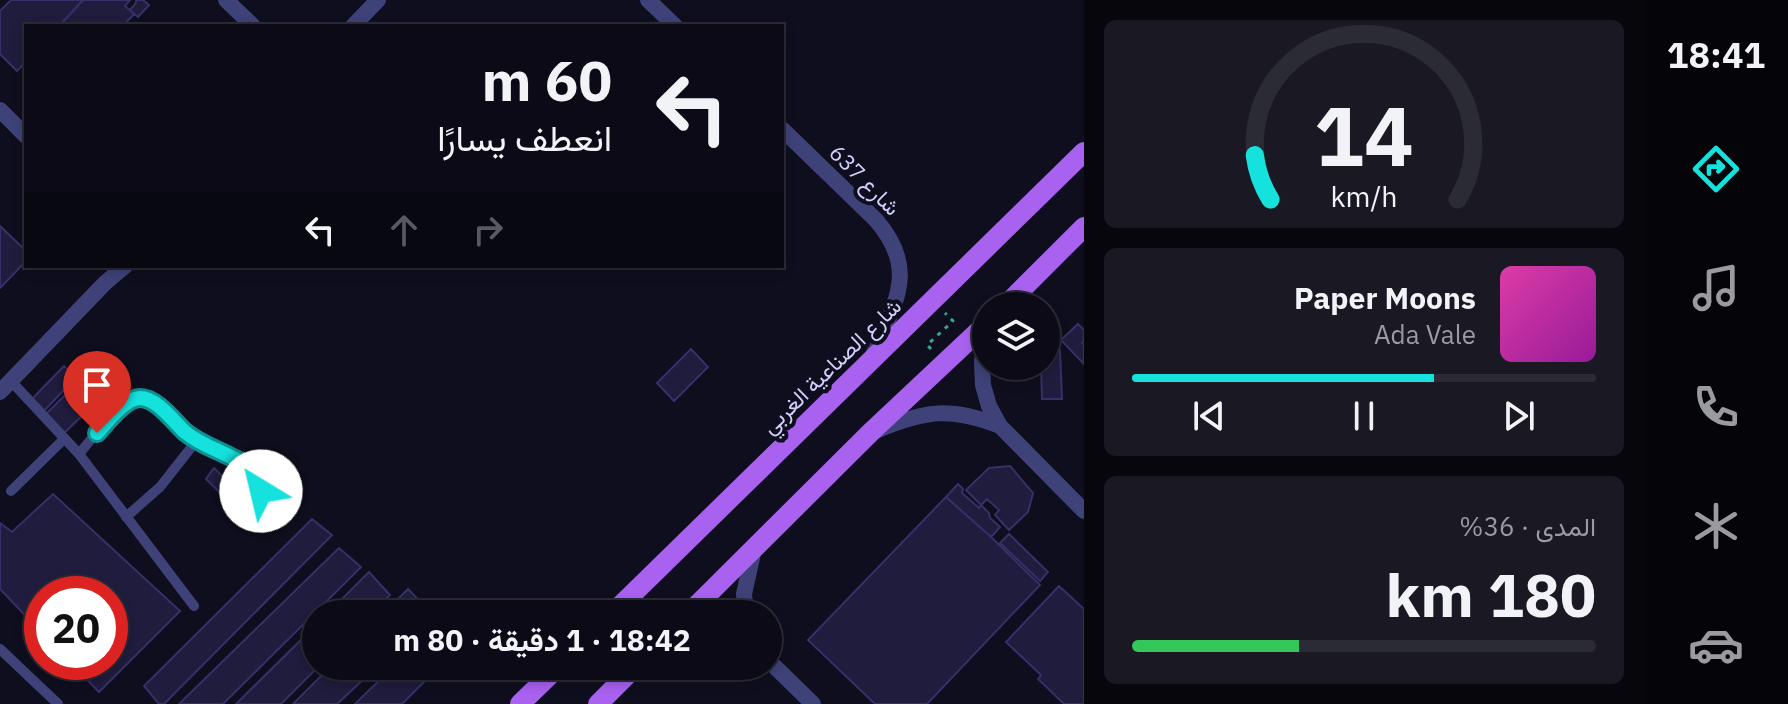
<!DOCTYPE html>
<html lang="ar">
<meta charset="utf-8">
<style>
body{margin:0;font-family:"IBM Plex Sans",Vazirmatn,sans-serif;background:#191823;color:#f1f3f6;direction:rtl;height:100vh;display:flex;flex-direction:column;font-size:30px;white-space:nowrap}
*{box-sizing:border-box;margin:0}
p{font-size:26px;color:#9a9aa1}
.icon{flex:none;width:44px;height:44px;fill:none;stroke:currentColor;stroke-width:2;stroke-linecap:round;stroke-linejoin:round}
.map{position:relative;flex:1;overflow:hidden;direction:ltr}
.side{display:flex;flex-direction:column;gap:20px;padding:20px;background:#06060c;width:560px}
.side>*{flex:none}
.top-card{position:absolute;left:24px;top:24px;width:760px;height:244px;border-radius:0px;box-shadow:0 4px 12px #0003,0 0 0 2px #2b2b35;direction:rtl;background:#0b0a16;color:#f1f3f6;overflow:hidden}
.tools{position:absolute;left:972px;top:292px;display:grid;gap:16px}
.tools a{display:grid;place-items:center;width:88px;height:88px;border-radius:50%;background:#0b0a16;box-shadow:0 4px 12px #0003,0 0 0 2px #2b2b35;font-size:40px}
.speed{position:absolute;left:24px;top:576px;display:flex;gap:16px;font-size:40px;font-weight:700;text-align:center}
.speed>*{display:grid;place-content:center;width:104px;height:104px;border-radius:50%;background:#0b0a16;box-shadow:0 4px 12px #0003,0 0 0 2px #2b2b35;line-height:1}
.speed .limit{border:12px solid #d22;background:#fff;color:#111}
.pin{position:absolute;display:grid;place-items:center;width:68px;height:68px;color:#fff;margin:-82px -34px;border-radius:50% 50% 50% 0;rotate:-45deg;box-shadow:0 0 8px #0007}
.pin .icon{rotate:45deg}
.me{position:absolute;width:88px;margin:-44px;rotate:324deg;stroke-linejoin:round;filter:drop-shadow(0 0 6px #0008)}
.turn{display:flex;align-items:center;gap:28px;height:168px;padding:0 40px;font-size:36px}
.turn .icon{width:104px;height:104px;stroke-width:2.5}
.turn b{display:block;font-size:56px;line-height:68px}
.lanes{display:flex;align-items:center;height:76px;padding:0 40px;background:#0003;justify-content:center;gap:40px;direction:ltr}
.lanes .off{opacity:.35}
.big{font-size:60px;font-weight:700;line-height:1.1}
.side .card{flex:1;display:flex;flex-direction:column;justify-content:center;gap:12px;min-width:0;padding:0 28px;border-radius:12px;background:#191823}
.side .dial{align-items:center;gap:0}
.dial svg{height:208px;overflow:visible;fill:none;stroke:#2b2b35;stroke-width:7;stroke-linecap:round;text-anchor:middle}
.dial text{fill:#f1f3f6;stroke:none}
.song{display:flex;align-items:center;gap:24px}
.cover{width:96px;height:96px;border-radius:12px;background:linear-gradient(135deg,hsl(320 70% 55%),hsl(300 70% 35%))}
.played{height:8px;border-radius:4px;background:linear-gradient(90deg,#15e1dd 65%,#2b2b35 65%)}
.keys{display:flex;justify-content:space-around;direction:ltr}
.charge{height:12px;border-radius:6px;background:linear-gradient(90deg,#34c759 36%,#2b2b35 0)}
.trip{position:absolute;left:302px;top:600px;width:480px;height:80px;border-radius:40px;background:#0b0a16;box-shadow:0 4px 12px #0003,0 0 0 2px #2b2b35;font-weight:700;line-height:80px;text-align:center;direction:rtl}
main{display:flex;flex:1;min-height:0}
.menu{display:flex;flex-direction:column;width:144px;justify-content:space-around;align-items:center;background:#040409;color:#9a9aa1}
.menu .icon{width:56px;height:56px}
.menu .selected{color:#15e1dd}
.menu b{font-size:36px;color:#f1f3f6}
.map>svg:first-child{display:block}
.building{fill:#1f1c3d;stroke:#353067;stroke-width:2}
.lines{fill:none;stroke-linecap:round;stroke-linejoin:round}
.path{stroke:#39a692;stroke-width:3;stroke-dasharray:4 6;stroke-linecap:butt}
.lane{stroke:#3e4279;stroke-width:10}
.street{stroke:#3e4279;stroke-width:16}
.primary{stroke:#a961f0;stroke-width:20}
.route-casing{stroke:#0e9290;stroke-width:20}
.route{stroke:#15e1dd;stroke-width:14}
.labels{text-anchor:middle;stroke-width:8;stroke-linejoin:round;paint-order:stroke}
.street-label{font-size:22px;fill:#d0d0fb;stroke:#0f0e1e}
</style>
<main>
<nav class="menu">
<b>18:41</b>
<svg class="icon selected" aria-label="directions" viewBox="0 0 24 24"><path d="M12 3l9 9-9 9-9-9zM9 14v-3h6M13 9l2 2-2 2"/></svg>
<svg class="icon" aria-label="music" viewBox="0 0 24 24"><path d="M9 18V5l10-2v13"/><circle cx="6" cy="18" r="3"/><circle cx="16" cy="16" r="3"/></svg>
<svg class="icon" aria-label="phone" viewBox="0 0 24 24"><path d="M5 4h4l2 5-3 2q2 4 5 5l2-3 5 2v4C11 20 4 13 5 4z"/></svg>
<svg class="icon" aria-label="climate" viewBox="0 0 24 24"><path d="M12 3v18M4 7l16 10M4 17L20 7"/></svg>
<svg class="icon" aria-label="car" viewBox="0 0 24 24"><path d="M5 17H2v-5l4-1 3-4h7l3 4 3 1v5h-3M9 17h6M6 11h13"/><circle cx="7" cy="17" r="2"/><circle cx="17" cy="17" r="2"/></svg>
</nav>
<section class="side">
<div class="card dial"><svg viewBox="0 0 100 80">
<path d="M14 69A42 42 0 1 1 86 69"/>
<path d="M14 69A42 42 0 0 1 8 52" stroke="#15e1dd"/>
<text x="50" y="56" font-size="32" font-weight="700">14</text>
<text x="50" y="72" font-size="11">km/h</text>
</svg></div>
<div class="card">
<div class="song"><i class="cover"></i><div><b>Paper Moons</b><p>Ada Vale</p></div></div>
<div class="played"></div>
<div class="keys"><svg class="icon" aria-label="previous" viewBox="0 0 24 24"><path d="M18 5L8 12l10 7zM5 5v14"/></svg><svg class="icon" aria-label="pause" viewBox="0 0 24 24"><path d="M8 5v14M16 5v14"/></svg><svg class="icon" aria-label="next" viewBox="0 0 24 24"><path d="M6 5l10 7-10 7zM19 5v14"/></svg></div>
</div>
<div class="card"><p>المدى · 36%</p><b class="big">180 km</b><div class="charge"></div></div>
</section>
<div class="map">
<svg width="1084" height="704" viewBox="0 0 1084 704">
<rect width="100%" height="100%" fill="#0f0e1e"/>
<!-- building -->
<path class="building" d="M11 0H83L59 26H26V61L17 71 0 54V11Z
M83 0H130L125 6 134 14 123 26H67L63 22Z
M136 0H143L149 5 138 17 130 10 136 3Z
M0 226 26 251V261L0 288Z
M1078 324 1084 330V341L1082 343 1084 345V364L1061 340Z
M691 349 708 367 674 401 657 383Z
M1060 350 1062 399H1042L1041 366H1046L1048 363 1047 351Z
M64 366 76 377 43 412 31 400Z
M83 377 99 394 94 401 102 409 92 418 86 412 63 434 44 416Z
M1010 466 1033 493 1028 512 1009 530 995 515 999 510 987 499 981 505 966 490 989 468Z
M214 468 241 495 232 505 206 479Z
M958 484 963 489 962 493 979 508 981 505 989 513 990 518 1000 527 991 537 946 497Z
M53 494 180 611 99 692 70 662H110V594H42V633L0 589V523L12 532Z
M946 497 991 537 1040 585 927 704H875L808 640Z
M312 519 332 535 164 704H159L144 686Z
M1009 534 1048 572 1040 581 1000 543Z
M339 548 361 567 223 704H179Z
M369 572 390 595 371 614H327Z
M1059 586 1084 609V704H1064L1038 679 1041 675 1006 642Z
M408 589 432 614H383Z
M316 625V666H319L281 704H236Z
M331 666H378L337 704H293Z
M394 666H440L402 704H355Z"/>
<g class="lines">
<!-- path -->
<path class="path" d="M931 349 927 345 953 321 945 313"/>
<!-- lane -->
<path class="lane" d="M11 381 79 454 194 606
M79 454C92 439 116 404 136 399 155 394 176 426 190 435 207 448 262 464 261 488 261 494 257 499 253 505
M11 491 64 439
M126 517 160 487 197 440
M0 649 58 704"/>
<!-- street -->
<path class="street" d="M226 0 253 26
M648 0 675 26
M353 26 378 0
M0 110 26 136
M782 129 876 220C919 270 895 302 873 355
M986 335 982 362 983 385 989 406 1000 426 1084 511
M0 392 105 283 125 266
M878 430C926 410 951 407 1000 426
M746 614 744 594 754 549
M768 660 813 704"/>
<!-- primary -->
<path class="primary" d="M1005 306 1084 227
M612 614 1084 152
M688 614 871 432 986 324
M520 704 559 666
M598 704 636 666"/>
</g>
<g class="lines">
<!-- route casing -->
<g class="route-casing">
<path id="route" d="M97 433C107 422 125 398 140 398 157 398 174 422 185 432 198 443 215 449 229 456 234 459 242 461 246 465 254 471 260 482 261 491"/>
</g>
<!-- route -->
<use href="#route" class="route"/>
</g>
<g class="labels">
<!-- street labels -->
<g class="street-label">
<text transform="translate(865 180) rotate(45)" y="8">شارع 637</text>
<text transform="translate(831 366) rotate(-44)" y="8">شارع الصناعية الغربي</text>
</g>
</g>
</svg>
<div class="tools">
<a><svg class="icon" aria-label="layers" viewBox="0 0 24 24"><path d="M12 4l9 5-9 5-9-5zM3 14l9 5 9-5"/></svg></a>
</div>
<div class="speed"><div class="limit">20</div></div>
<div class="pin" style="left:97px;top:433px;background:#d93025"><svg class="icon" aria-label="arrive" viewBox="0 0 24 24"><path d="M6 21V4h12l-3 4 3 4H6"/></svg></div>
<svg class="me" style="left:261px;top:491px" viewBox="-20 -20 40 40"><circle r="19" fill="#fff"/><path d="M0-13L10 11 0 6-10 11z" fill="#15e1dd"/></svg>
<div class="trip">18:42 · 1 دقيقة · 80 m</div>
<div class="top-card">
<div class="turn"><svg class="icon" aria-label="left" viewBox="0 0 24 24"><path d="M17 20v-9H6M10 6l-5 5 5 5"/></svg><div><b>60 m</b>انعطف يسارًا</div></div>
<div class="lanes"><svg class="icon" aria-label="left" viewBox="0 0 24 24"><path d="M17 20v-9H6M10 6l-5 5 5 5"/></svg><svg class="icon off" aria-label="ahead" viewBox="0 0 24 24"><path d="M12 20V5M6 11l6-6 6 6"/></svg><svg class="icon off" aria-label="right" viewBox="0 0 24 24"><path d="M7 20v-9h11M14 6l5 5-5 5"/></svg></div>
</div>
</div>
</main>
